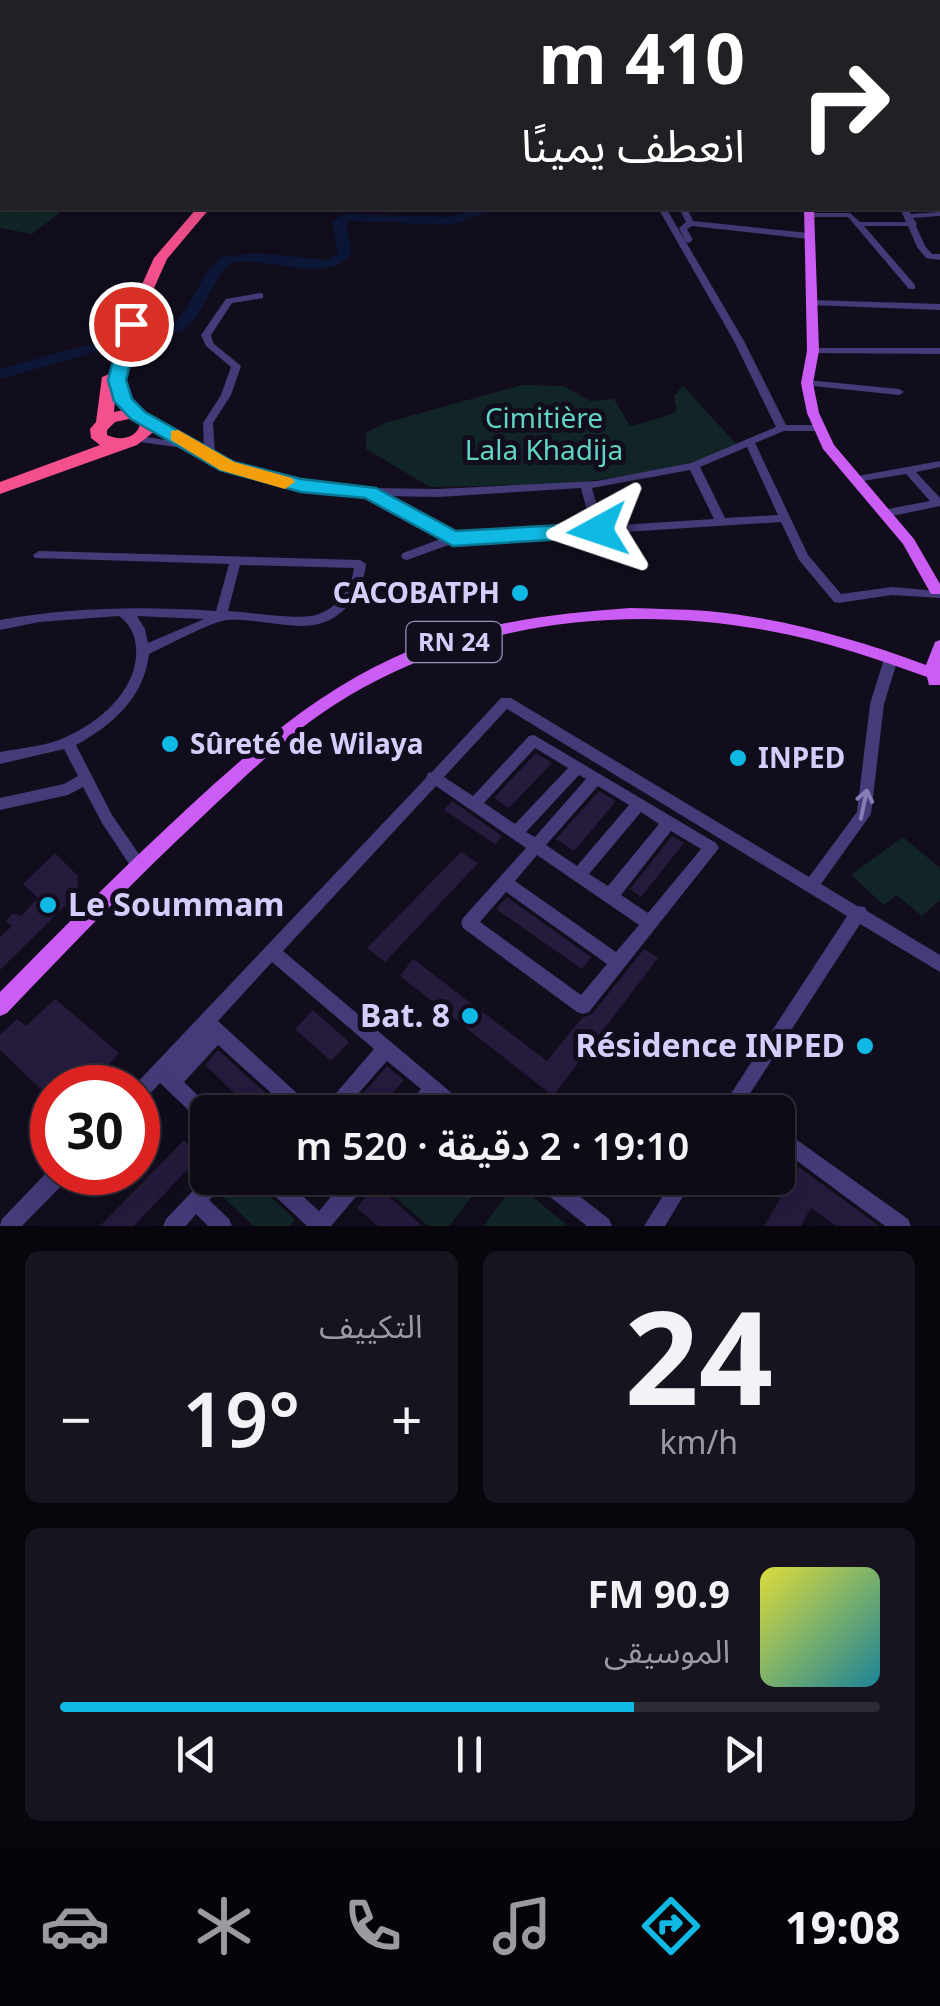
<!DOCTYPE html>
<html lang="ar">
<meta charset="utf-8">
<style>
body{margin:0;font-family:"Noto Sans","Noto Sans Arabic",sans-serif;background:#17131f;color:#f1f3f6;direction:rtl;height:100vh;display:flex;flex-direction:column;font-size:38px;white-space:nowrap}
*{box-sizing:border-box;margin:0}
p{font-size:32px;color:#9b9aa1}
.icon{flex:none;width:55px;height:55px;fill:none;stroke:currentColor;stroke-width:2;stroke-linecap:round;stroke-linejoin:round}
.map{position:relative;height:1226px;overflow:hidden;direction:ltr}
.details{display:flex;flex-direction:column;gap:25px;padding:25px;background:#08060c;flex:1}
.details>*{flex:none}
.guide{position:absolute;left:0px;top:0px;width:940px;height:210px;box-shadow:0 10px 40px #0002,0 0 0 2px #2e2b35;direction:rtl;background:#202124;color:#fff;overflow:hidden}
.speed{position:absolute;left:30px;top:1065px;display:flex;gap:20px;font-size:50px;font-weight:700;text-align:center}
.speed>*{display:grid;place-content:center;width:130px;height:130px;border-radius:50%;background:#0e0a16;box-shadow:0 10px 40px #0002,0 0 0 2px #2e2b35;line-height:1}
.speed .limit{border:15px solid #d22;background:#fff;color:#111}
.pin{position:absolute;display:grid;place-items:center;width:85px;height:85px;color:#fff;margin:-42px;border:5px solid #fff;border-radius:50%;box-shadow:0 2px 10px #0007}
.me{position:absolute;width:110px;margin:-55px;rotate:265deg;stroke-linejoin:round;filter:drop-shadow(0 0 8px #0008)}
.turn{display:flex;align-items:center;gap:35px;height:210px;padding:0 30px;font-size:45px}
.turn .icon{width:130px;height:130px;stroke-width:2.5}
.turn b{display:block;font-size:70px;line-height:85px}
.big{font-size:75px;font-weight:600;line-height:1.1}
.details .tile{flex:1;display:flex;flex-direction:column;justify-content:center;gap:15px;min-width:0;padding:0 35px;border-radius:15px;background:#17131f}
.details .dial{align-items:center;gap:0}
.dial b{font-size:130px;line-height:1}
.song{display:flex;align-items:center;gap:30px}
.cover{width:120px;height:120px;border-radius:15px;background:linear-gradient(135deg,hsl(60 70% 55%),hsl(190 70% 35%))}
.played{height:10px;border-radius:5px;background:linear-gradient(90deg,#10b9e4 70%,#2e2b35 70%)}
.keys{display:flex;justify-content:space-around;direction:ltr}
.heat{display:flex;justify-content:space-between;align-items:center;font-size:55px;direction:ltr}
.details .tiles{flex:1;display:grid;gap:25px;grid-template-columns:1fr 1fr}
.tile:last-child{grid-column:span 2}
.trip{position:absolute;left:190px;top:1095px;width:605px;height:100px;border-radius:15px;background:#0e0a16;box-shadow:0 10px 40px #0002,0 0 0 2px #2e2b35;font-weight:600;line-height:100px;text-align:center;direction:rtl}
.dock{display:flex;height:160px;justify-content:space-around;align-items:center;background:#060409;color:#9b9aa1}
.dock .icon{width:70px;height:70px}
.dock .current{color:#10b9e4}
.dock b{font-size:45px;color:#f1f3f6}
.map>svg:first-child{display:block}
.green{fill:#112527}
.lines{fill:none;stroke-linecap:round;stroke-linejoin:round}
.river{fill:#0c1737;fill-rule:evenodd}
.building{fill:#251b3d}
.minor{fill:#443b79;fill-rule:evenodd}
.major{fill:#cb5cf4;fill-rule:evenodd}
.highway{fill:#f3508d;fill-rule:evenodd}
.oneway{stroke:#867db4}
.route{fill:#10b9e4;stroke:#0a7894;stroke-width:2.5}
.slow{fill:#f59e0b}
.poi-dot{fill:#10b9e4;stroke:#120d1d;stroke-width:4}
.labels{text-anchor:middle;stroke-width:10;stroke-linejoin:round;paint-order:stroke}
.shield{fill:#120d1d;stroke:#9c93b9;stroke-width:2.5}
.shield-label{font-size:25px;font-weight:bold;fill:#d7cdfc}
.park-label{font-size:28px;fill:#5fd5c4;stroke:#120d1d}
.poi-label{font-size:28px;font-weight:bold;fill:#d7cdfc;stroke:#120d1d;text-anchor:start}
.near-poi-label{font-size:32px;font-weight:bold;fill:#d7cdfc;stroke:#120d1d;text-anchor:end}
</style>
<div class="map">
<svg width="940" height="1226" viewBox="0 0 940 1226">
<rect width="100%" height="100%" fill="#120d1d"/>
<!-- green -->
<path class="green" d="M0 45 2 208H66L32 234 0 228Z
M522 385 564 386 590 401 614 399 630 426C637 425 672 415 677 411L674 396 683 386 737 445 681 467 571 484 430 487 366 449V433L385 423Z
M903 837 940 868V900L922 916 897 895 884 905 851 875Z
M240 1178H250L295 1219 290 1226H254L223 1197Z
M385 1178H486L449 1226H428L380 1184Z
M516 1183 568 1226H483Z"/>
<g class="lines">
<!-- river -->
<path class="river" d="M483 208H501L450 225 351 221 346 223 352 252C328 288 267 254 231 263L221 273 197 316 181 332 151 336 0 379V369L145 329 172 325 185 311 207 272 221 257 256 253 327 260 338 252 332 221 344 214 449 217Z"/>
</g>
<!-- building -->
<path class="building" d="M536 753 552 763 509 808 494 798Z
M599 791 616 801 574 851 556 839Z
M452 801 502 836 495 844 444 810Z
M672 836 684 843 641 897 630 889Z
M461 852 478 863 385 962 367 948Z
M55 853 78 876 77 894 0 970V937L12 926 6 921 13 913 21 916 38 898 23 884Z
M507 897 591 957 582 969 496 909Z
M644 949 658 958 553 1096 400 976 413 959 547 1061 582 1018 592 1014Z
M55 999 119 1053 89 1088H52V1100L0 1050V1035L17 1019 26 1026Z
M313 1010 349 1042 331 1061 295 1029Z
M218 1050 281 1107 276 1112H254L205 1065Z
M387 1066 404 1080 376 1112H347Z
M184 1140 200 1156 134 1226H100Z
M799 1167 879 1226H836L811 1208 801 1226H764Z
M375 1184 422 1226H378L357 1208Z"/>
<g class="lines">
<!-- minor -->
<path class="minor" d="M468 0H474L476 2H470Z
M528 0H535L532 2H526Z
M653 0H659V2H653Z
M671 0H677V2H671Z
M747 0H754L756 2H750Z
M938 24H940V28H938Z
M940 70V75L938 76V71Z
M938 151H940V156H938Z
M658 208H666L744 341 786 425H820L825 428 820 431H784L755 443 808 555 841 594 892 587 937 591 940 592V598L892 595 838 603 834 602 799 560 781 522 454 543 407 560 403 559 401 556 403 553 443 538 367 495 301 488 251 478 223 468 190 449 140 442 135 439 140 436 178 442 140 420V416L144 415 204 448 203 423 221 395 231 367 206 346 201 335 226 299 260 293 263 294V298L232 303 211 335 213 343 241 366 231 395 213 423 215 455 231 464 254 472 301 482 369 488 438 489 597 481 691 463 776 427 734 341ZM747 447 778 515 725 518 700 467ZM690 470 714 519 603 526 592 488ZM581 488 591 526 455 535 384 496 438 497Z
M679 208H687L693 221 809 233 813 236 809 239 692 226 687 229 693 240 689 243 686 242 679 228 686 222Z
M900 208H908L911 214 940 212V216L913 218 917 224 916 226 925 246 932 254H940V260L926 258 917 247 908 226H864L915 285V289H909L848 217H809L805 215 809 213H850L860 222H906Z
M812 300 940 304V310L809 305V301Z
M813 348H940V354L810 353 808 351Z
M807 380 899 389 904 392 899 395 803 385V381Z
M940 461V467L916 472 940 498V506L892 516 888 515 886 512 888 509 930 501 906 474 863 481 857 478 863 475Z
M39 551 360 560 366 564C363 592 344 620 314 625 289 629 254 618 228 620 212 621 166 646 149 654 144 697 113 725 76 745L112 815 143 860 146 865 143 870 138 872 133 870 102 823 83 787 68 795 0 810V798L64 784 78 776 64 749 0 764V752C22 748 48 746 68 736 99 722 133 693 136 657 137 640 133 626 119 616L39 622 0 630V620C72 607 143 606 216 611L229 564 35 558 33 555ZM240 565 354 568C351 590 338 608 316 615 300 620 247 612 228 611ZM137 616 204 619 148 643 145 629Z
M890 657 895 659 897 662 884 704 871 814 821 884 857 906 865 907 867 911 940 955V972L860 924 738 1112H719L847 916 507 709 444 777 473 796 529 736 534 735 716 843 719 848 589 1012 583 1014 577 1012 463 928 461 923 463 918 526 848 436 786 283 951 467 1106 470 1112H448L434 1101 424 1112H404L407 1106 421 1089 387 1061 342 1112H322L325 1106 374 1049 272 962 218 1021 311 1106 314 1112H292L218 1045 184 1082 214 1111 215 1112H208V1126L202 1123 160 1083 144 1100 138 1103V1088H132L426 778 428 773 432 772 501 698H511L809 877 857 812 870 704 883 662 885 659ZM535 748 568 768 515 824 484 803ZM579 775 586 779 535 837 526 832ZM598 786 629 805 577 866 546 845ZM641 812 659 824 608 886 589 874ZM671 831 701 849 648 913 621 895ZM537 855 639 925 616 952 515 881ZM506 892 607 964 581 995 480 922Z
M786 1136 797 1140 908 1219 911 1226H885L789 1155 778 1162V1141Z
M52 1167V1172H70L68 1179 22 1226H0L2 1219Z
M208 1175V1178H227L225 1185 209 1200 229 1219 232 1226H208L196 1214 186 1226H163L166 1219Z
M261 1178H283L319 1211 347 1178H368L366 1185 331 1226H307L263 1185Z
M533 1178H556L609 1219 612 1226H587L535 1185Z
M674 1178H694L665 1226H644Z"/>
<!-- major -->
<path class="major" d="M940 4V9H938V5Z
M804 208H814L819 351 813 383 819 413 834 445 914 539 940 584V594H931L903 544 823 449 807 413 801 383 807 351Z
M630 608C655 609 682 609 707 611 783 618 856 639 926 665L935 642 940 640V685H929L927 677C882 661 837 645 790 635 635 601 466 619 331 707 285 737 245 777 205 814 136 878 72 945 7 1013L0 1016V992C62 929 125 866 190 806 252 749 315 694 393 658 468 624 548 614 630 608Z"/>
<!-- highway -->
<path class="highway" d="M125 0H135V2H126Z
M197 208H210L167 259 138 324 125 386 131 399 154 418 156 430 137 445 0 494V482L100 445 91 438 90 429 96 422 102 377 112 373 124 324 154 258ZM115 399 124 410 114 412ZM129 419 140 424C137 439 119 441 107 435V430L115 422Z"/>
</g>
<!-- one-way arrows -->
<defs><path id="oneway-shaft" d="M-6 0H5M1.5-3L5.5 0L1.5 3" fill="none" stroke-width="1.6" stroke-linecap="round" stroke-linejoin="round" transform="scale(2.5)"/></defs>
<use class="oneway" href="#oneway-shaft" transform="translate(864 804) rotate(-78)"/>
<!-- route -->
<path class="route" d="M131 319 140 324 126 380 132 399 145 412 234 462 301 479 376 488 456 531 598 523 608 530 598 537 453 546 365 498 301 492 220 470 131 419 114 401 108 380 123 324Z"/>
<!-- slow -->
<path class="slow" d="M178 430 234 462 292 478 295 482 285 489 220 470 171 440V431Z"/>
<!-- markers -->
<g class="poi-dot">
<circle cx="520" cy="593" r="10"/>
<circle cx="170" cy="744" r="10"/>
<circle cx="738" cy="758" r="10"/>
<circle cx="48" cy="905" r="10"/>
<circle cx="470" cy="1016" r="10"/>
<circle cx="865" cy="1046" r="10"/>
</g>
<g class="labels">
<!-- shield labels -->
<rect class="shield" x="406.5" y="622" width="95" height="40" rx="8"/>
<g class="shield-label">
<text x="454" y="651">RN 24</text>
</g>
<!-- park labels -->
<g class="park-label">
<text x="544" y="428">Cimitière<tspan x="544" dy="32">Lala Khadija</tspan></text>
</g>
<!-- poi labels -->
<g class="poi-label">
<text x="500" y="603" text-anchor="end">CACOBATPH</text>
<text x="190" y="754">Sûreté de Wilaya</text>
<text x="758" y="768">INPED</text>
</g>
<!-- near-poi labels -->
<g class="near-poi-label">
<text x="68" y="916" text-anchor="start">Le Soummam</text>
<text x="450" y="1027">Bat. 8</text>
<text x="845" y="1057">Résidence INPED</text>
</g>
</g>
</svg>
<div class="speed"><div class="limit">30</div></div>
<div class="pin" style="left:131px;top:324px;background:#d93025"><svg class="icon" aria-label="arrive" viewBox="0 0 24 24"><path d="M6 21V4h12l-3 4 3 4H6"/></svg></div>
<svg class="me" style="left:598px;top:530px" viewBox="-20 -20 40 40"><path d="M0-17L14 15 0 8-14 15z" fill="#10b9e4" stroke="#fff" stroke-width="4"/></svg>
<div class="trip">19:10 · 2 دقيقة · 520 m</div>
<div class="guide">
<div class="turn"><svg class="icon" aria-label="right" viewBox="0 0 24 24"><path d="M7 20v-9h11M14 6l5 5-5 5"/></svg><div><b>410 m</b>انعطف يمينًا</div></div>
</div>
</div>
<section class="details">
<div class="tiles">
<div class="tile dial"><b>24</b><p>km/h</p></div>
<div class="tile"><p>التكييف</p>
<div class="heat"><a>−</a><b class="big">19°</b><a>+</a></div>
</div>
<div class="tile">
<div class="song"><i class="cover"></i><div><b>90.9 FM</b><p>الموسيقى</p></div></div>
<div class="played"></div>
<div class="keys"><svg class="icon" aria-label="previous" viewBox="0 0 24 24"><path d="M18 5L8 12l10 7zM5 5v14"/></svg><svg class="icon" aria-label="pause" viewBox="0 0 24 24"><path d="M8 5v14M16 5v14"/></svg><svg class="icon" aria-label="next" viewBox="0 0 24 24"><path d="M6 5l10 7-10 7zM19 5v14"/></svg></div>
</div>
</div>
</section>
<nav class="dock">
<b>19:08</b>
<svg class="icon current" aria-label="directions" viewBox="0 0 24 24"><path d="M12 3l9 9-9 9-9-9zM9 14v-3h6M13 9l2 2-2 2"/></svg>
<svg class="icon" aria-label="music" viewBox="0 0 24 24"><path d="M9 18V5l10-2v13"/><circle cx="6" cy="18" r="3"/><circle cx="16" cy="16" r="3"/></svg>
<svg class="icon" aria-label="phone" viewBox="0 0 24 24"><path d="M5 4h4l2 5-3 2q2 4 5 5l2-3 5 2v4C11 20 4 13 5 4z"/></svg>
<svg class="icon" aria-label="climate" viewBox="0 0 24 24"><path d="M12 3v18M4 7l16 10M4 17L20 7"/></svg>
<svg class="icon" aria-label="car" viewBox="0 0 24 24"><path d="M5 17H2v-5l4-1 3-4h7l3 4 3 1v5h-3M9 17h6M6 11h13"/><circle cx="7" cy="17" r="2"/><circle cx="17" cy="17" r="2"/></svg>
</nav>
